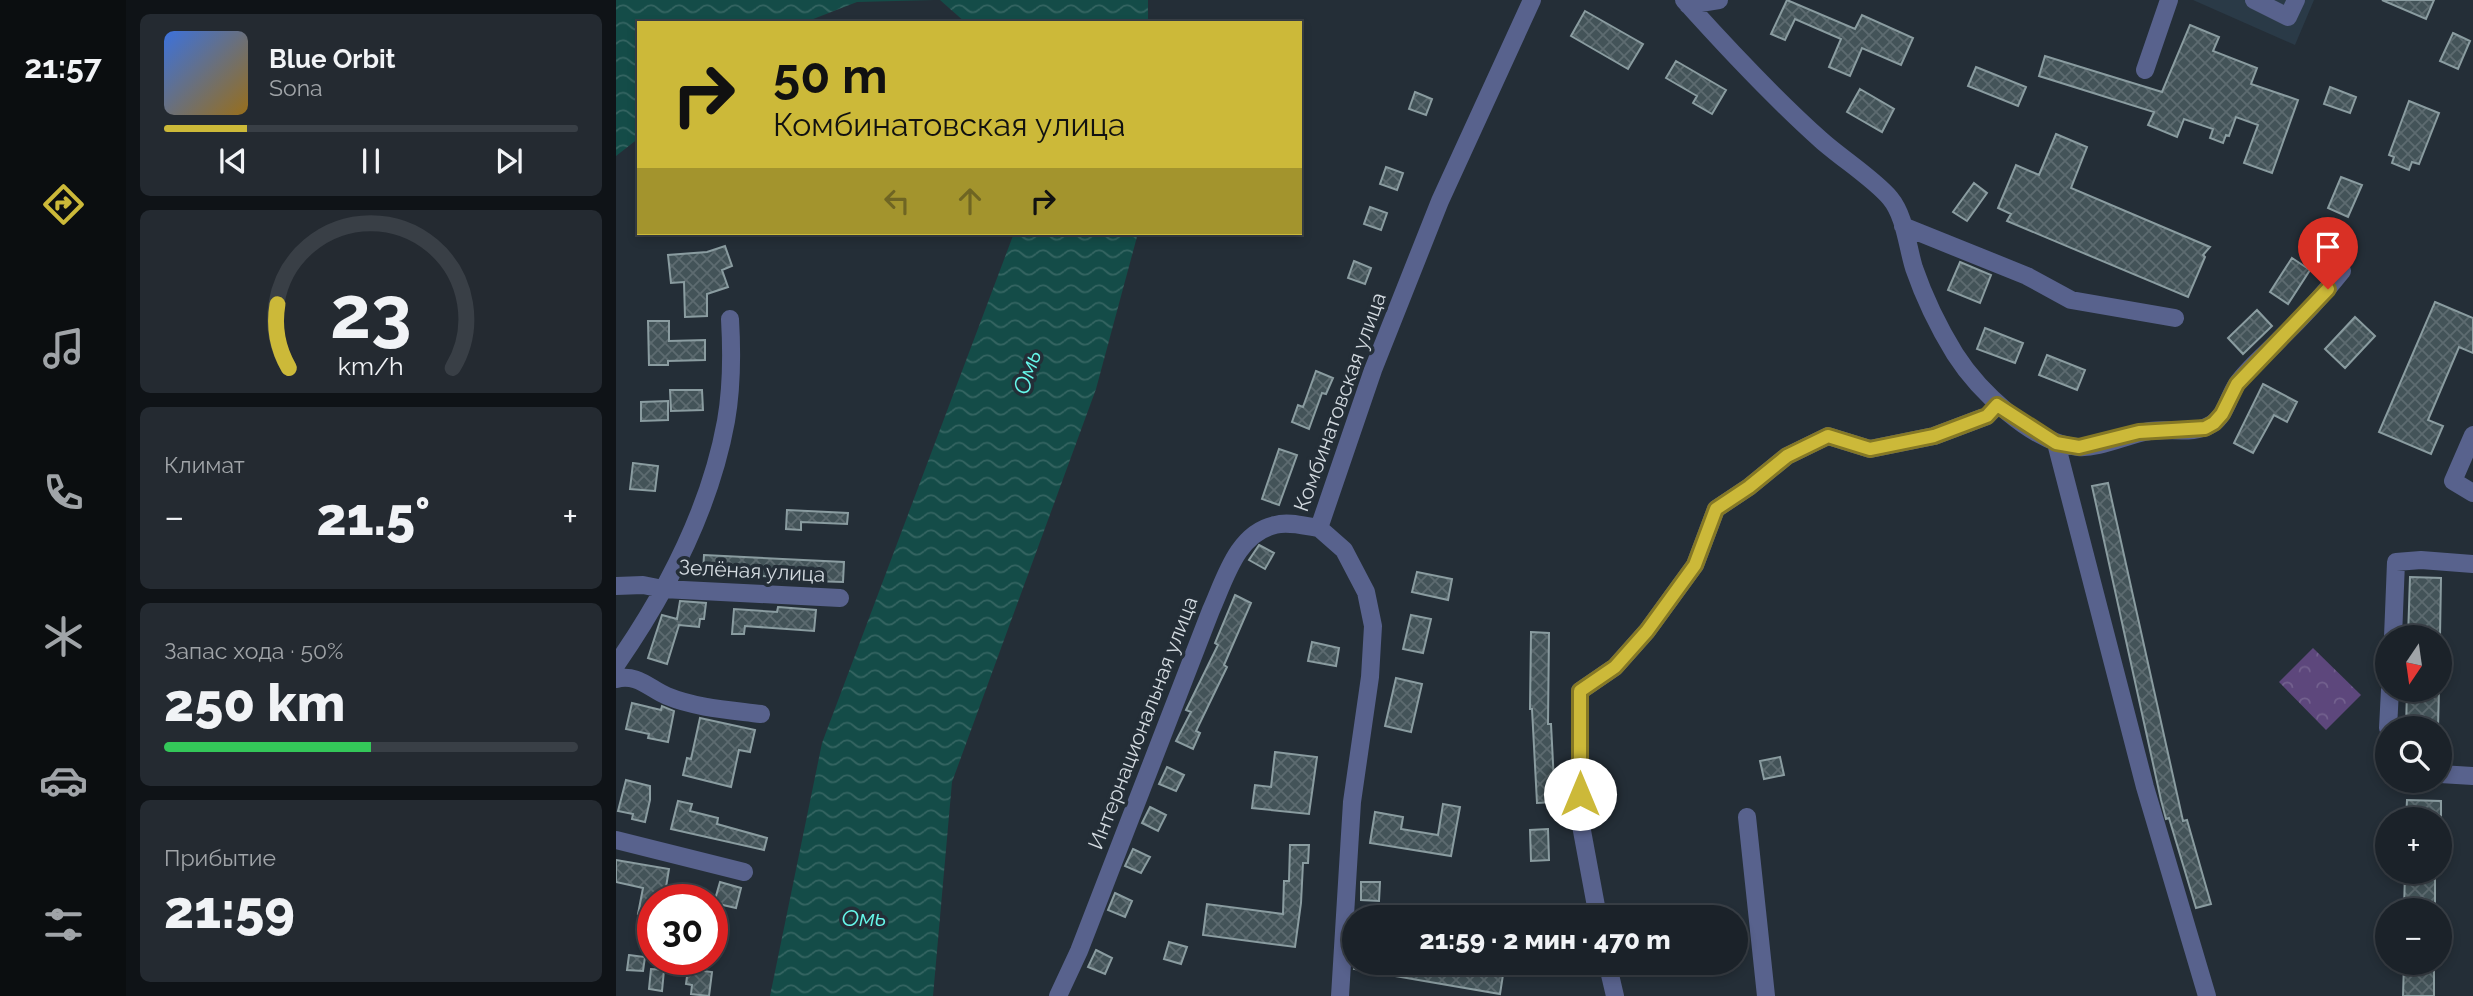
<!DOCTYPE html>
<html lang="ru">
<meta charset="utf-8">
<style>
body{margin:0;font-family:Raleway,sans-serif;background:#242a31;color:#f1f3f6;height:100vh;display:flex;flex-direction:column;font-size:26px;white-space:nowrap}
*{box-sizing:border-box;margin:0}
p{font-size:23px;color:#a0a4a8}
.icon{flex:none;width:38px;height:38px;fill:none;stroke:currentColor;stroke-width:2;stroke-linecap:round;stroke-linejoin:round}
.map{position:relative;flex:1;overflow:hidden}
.panel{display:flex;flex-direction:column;gap:14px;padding:14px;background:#0f1317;width:490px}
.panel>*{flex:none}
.top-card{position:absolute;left:21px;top:21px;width:665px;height:214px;border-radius:0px;box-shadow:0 4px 10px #0003,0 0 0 2px #393f46;background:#ccb939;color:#111;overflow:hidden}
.needle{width:46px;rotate:193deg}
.tools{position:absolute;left:1759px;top:625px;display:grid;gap:14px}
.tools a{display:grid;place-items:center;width:77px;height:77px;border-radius:50%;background:#1b2229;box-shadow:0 4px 10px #0003,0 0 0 2px #393f46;font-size:35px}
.speed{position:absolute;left:21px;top:884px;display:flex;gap:14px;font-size:35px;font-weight:700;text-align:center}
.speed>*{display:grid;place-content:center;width:91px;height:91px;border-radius:50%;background:#1b2229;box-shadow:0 4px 10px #0003,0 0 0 2px #393f46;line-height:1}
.speed .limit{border:10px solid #d22;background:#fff;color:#111}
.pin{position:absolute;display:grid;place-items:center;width:60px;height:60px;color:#fff;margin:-72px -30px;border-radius:50% 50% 50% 0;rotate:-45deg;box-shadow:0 0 7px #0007}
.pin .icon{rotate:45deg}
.me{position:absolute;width:77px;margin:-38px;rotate:0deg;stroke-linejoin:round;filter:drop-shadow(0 0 5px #0008)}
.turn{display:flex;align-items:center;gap:24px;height:147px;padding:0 21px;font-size:32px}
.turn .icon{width:91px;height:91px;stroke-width:2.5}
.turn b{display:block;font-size:49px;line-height:60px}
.lanes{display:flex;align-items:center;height:66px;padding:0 21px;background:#0003;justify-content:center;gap:35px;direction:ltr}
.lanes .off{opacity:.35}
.big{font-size:52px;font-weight:800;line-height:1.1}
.panel .card{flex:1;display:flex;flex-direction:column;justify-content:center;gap:10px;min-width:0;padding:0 24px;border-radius:10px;background:#242a31}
.panel .dial{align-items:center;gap:0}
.dial svg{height:182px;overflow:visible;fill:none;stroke:#393f46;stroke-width:7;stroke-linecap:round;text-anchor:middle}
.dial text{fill:#f1f3f6;stroke:none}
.song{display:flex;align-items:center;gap:21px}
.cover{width:84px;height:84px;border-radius:10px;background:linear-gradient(135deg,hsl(220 70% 55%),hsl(40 70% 35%))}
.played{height:7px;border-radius:4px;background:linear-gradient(90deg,#ccb939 20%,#393f46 20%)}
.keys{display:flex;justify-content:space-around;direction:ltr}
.heat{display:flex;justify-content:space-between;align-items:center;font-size:38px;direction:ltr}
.charge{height:10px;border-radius:5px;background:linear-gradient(90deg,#34c759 50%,#393f46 0)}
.trip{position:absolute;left:726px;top:905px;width:406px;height:70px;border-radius:35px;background:#1b2229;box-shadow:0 4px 10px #0003,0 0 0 2px #393f46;font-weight:800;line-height:70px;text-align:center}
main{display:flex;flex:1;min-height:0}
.tabs{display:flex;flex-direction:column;width:126px;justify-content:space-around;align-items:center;background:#0b0e10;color:#a0a4a8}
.tabs .icon{width:49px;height:49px}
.tabs .on{color:#ccb939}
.tabs b{font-size:32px;color:#f1f3f6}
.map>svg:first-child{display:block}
.built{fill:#2a3a47}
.park{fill:url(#park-crowns)}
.water{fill:url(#water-waves)}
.building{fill:url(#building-cross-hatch);stroke:#8a9ca0;stroke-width:2}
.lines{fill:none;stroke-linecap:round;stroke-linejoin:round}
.minor{stroke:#58628d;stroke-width:18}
.route-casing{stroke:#857825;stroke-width:18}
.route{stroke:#ccb939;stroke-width:12}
.labels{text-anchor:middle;stroke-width:7;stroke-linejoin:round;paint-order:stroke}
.street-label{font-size:21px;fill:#d3dae0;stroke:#242e37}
.water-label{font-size:23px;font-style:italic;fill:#66f8eb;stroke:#242e37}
</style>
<main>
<nav class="tabs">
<b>21:57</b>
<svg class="icon on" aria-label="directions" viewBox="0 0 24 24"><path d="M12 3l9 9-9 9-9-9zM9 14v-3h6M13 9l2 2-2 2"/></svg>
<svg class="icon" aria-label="music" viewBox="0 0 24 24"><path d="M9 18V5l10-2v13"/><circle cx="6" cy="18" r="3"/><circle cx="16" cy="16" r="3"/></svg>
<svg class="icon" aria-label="phone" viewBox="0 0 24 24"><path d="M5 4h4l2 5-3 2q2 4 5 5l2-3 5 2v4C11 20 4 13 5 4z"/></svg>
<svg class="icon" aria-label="climate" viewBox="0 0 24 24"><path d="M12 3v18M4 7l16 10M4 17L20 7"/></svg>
<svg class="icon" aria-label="car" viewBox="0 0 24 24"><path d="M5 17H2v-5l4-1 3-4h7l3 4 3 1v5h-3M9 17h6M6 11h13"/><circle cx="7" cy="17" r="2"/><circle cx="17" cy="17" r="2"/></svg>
<svg class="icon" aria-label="filters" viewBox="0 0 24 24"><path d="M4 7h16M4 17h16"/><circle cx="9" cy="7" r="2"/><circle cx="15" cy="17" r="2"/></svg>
</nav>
<section class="panel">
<div class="card">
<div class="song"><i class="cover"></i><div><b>Blue Orbit</b><p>Sona</p></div></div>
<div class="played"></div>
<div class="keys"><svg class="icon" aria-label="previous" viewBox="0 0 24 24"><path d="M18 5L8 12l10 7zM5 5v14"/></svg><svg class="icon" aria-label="pause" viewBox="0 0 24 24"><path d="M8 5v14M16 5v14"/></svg><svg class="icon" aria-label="next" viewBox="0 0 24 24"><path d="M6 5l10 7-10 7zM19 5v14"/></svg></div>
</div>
<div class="card dial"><svg viewBox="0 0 100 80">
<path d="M14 69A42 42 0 1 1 86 69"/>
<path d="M14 69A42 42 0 0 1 9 41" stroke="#ccb939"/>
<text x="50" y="56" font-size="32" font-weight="700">23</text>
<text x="50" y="72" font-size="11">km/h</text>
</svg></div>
<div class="card"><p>Климат</p>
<div class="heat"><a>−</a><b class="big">21.5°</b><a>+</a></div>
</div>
<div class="card"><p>Запас хода · 50%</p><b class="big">250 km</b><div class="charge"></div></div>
<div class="card"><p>Прибытие</p><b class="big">21:59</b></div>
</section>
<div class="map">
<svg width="1857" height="996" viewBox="0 0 1857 996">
<defs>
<pattern id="park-crowns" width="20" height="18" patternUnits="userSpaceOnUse" patternTransform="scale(1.75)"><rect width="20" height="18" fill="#5d477c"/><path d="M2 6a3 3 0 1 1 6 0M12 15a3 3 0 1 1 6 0" fill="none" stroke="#73618e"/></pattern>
<pattern id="water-waves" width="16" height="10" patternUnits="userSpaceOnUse" patternTransform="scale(1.75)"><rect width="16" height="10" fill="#144c48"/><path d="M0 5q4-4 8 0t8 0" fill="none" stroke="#356562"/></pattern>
<pattern id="building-cross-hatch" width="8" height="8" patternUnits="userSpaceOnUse" patternTransform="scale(1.75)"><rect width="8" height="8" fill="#435358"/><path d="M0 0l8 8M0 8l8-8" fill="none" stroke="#5d6b70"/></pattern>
</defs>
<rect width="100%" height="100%" fill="#242e37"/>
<!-- built -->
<path class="built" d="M1577 0H1698L1679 45Z"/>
<!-- park -->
<path class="park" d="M1697 648 1745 695 1710 730 1663 682Z"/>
<!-- water -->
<path class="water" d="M0 0H318L241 2 187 23H23V138L0 156Z
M324 0H532V23H350Z
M398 233H522L480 389 336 782 317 996H154L206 743Z"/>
<!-- building -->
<path class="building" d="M1171 0 1239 29 1246 15 1297 38 1285 65 1246 48 1234 76 1213 67 1225 39 1179 19 1169 40 1155 34Z
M1766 0H1818L1810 19Z
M969 11 1027 44 1012 69 955 36Z
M1574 25 1603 37 1597 51 1641 68 1635 84 1682 100 1656 173 1628 163 1642 125 1620 117 1613 136 1610 135 1607 143 1594 138 1597 129 1568 119 1561 137 1532 125 1538 112 1423 76 1429 56 1546 92Z
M1837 33 1854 41 1842 69 1824 61Z
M1060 61 1110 90 1096 114 1077 103 1081 96 1050 78Z
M1360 67 1410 87 1402 106 1352 86Z
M1714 87 1740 97 1734 113 1708 104Z
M1244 89 1278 109 1266 132 1231 112Z
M799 92 816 99 810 115 793 109Z
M1793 101 1823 113 1803 164 1796 162 1793 170 1776 163 1778 157 1773 155Z
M1440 134 1471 147 1455 188 1594 247 1587 255 1589 257 1572 297 1391 221 1395 214 1382 208 1400 165 1423 175Z
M770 167 787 173 781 190 764 184Z
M1725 177 1746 185 1732 217 1712 208Z
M1358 183 1371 193 1351 221 1337 212Z
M754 207 771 213 765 230 748 224Z
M109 246 116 266 106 270 112 287 91 294V316L69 317 68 282 55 283 52 255 91 252Z
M1676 258 1694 270 1672 304 1654 292Z
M738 261 755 268 749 284 732 278Z
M1344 262 1375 275 1364 303 1332 290Z
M1819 302 1857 318V353L1843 347 1812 420 1827 426 1815 454 1763 432Z
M1641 310 1656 326 1627 354 1612 338Z
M1739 317 1759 336 1729 368 1709 349Z
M32 321H53V341L89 340V360L52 361V365H33Z
M1369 328 1407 343 1399 363 1361 349Z
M1431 355 1469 370 1461 390 1423 375Z
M700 371 717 378 710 394 706 393 693 429 676 422 682 405 687 407Z
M1647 384 1681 402 1671 422 1658 415 1637 453 1618 443Z
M54 390H86L87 410 55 411Z
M52 401V420L25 421V402Z
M663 449 681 455 663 505 646 499Z
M17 463 42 466 39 491 14 489Z
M1492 483 1567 821 1571 820 1595 904 1580 908 1553 818 1550 819 1545 800 1476 486Z
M171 510 232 513 231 524 185 522V530L170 529Z
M643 545 658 553 649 569 633 560Z
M88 555 228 562 227 582 165 580V577L87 573Z
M801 572 836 579 832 600 796 592Z
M1794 577 1825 578 1824 637H1792Z
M619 595 635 603 608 665 611 667 580 731 584 733 577 749 560 741 575 712 570 710 602 645 599 643Z
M64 601 90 603 88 619H84L83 627 63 625 51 664 32 658 46 615 61 619Z
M162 607 200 610 198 631 129 626 128 634H116L118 609 161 612Z
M795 615 815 619 807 653 787 649Z
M915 632 933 633 932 724H935L939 802 921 803 916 709H914Z
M696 642 723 648 720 666 692 661Z
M780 678 806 684 795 732 769 726Z
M1791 690H1823L1822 728H1790Z
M16 703 45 710 46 706 58 711 52 742 32 738 33 734 10 729Z
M84 718 139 730 134 752 123 750 115 787 67 775 71 758 75 759Z
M659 752 701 757 693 814 636 808 639 785 655 787Z
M1164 757 1168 775 1148 779 1144 761Z
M551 767 568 775 560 791 543 784Z
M10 780 34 786V800L29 822 16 819 17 814 2 811Z
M1791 800 1825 801V819H1790Z
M62 801 76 804 74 811 102 818 101 824 151 838 148 850 55 829Z
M827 804 844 807 835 856 754 843 759 812 787 817 785 829 822 835Z
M534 807 550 815 542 831 526 823Z
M932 829 933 860 915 861 914 830Z
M674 845H693L692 863H687L685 903 679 947 587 935 591 904 667 914 668 881H673Z
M517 849 534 857 525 873 509 866Z
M0 860 53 869 49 893 44 892 43 900H37V917L22 914 27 888 0 882Z
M1789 872H1819V910H1788Z
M104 882 125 888 120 908 98 903Z
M745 882H764L763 901 745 900Z
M499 893 516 901 509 917 492 910Z
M553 942 571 947 565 964 548 959Z
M480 950 496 958 489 974 472 967Z
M13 955 29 957 27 971 11 970Z
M739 962H889L884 994 738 969Z
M1788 962H1818V996H1787Z
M35 969 48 970 46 991 33 989Z
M72 969 96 972 93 996 75 994 76 985 70 984Z"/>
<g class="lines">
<!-- minor -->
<path class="minor" d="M1068 0C1112 49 1156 96 1205 140 1225 158 1258 179 1274 198 1289 216 1291 245 1298 268 1308 297 1323 328 1339 354 1362 390 1417 444 1462 447 1483 449 1512 434 1534 431 1553 428 1579 435 1596 424 1610 415 1612 397 1621 384 1633 367 1651 353 1665 338 1687 317 1707 295 1726 271
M1638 0 1672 17 1680 0
M1072 5 1103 0
M1529 70 1553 0
M1287 226 1411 276 1455 300 1559 318
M1857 435 1837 481 1857 493
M1440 443 1529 787 1591 996
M703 528 757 370 824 201 916 0
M703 528 728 550 750 592 757 626 754 677 736 802 724 996
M0 586 27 585 47 589 224 598
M1777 637 1780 562 1805 560 1857 564
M0 665C50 593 94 509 110 421 116 387 116 353 114 319
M0 679C21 673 34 689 51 696 80 708 114 710 145 714
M1772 728 1774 690
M1771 742V745
M1824 774 1857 776
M1131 817 1150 996
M0 840 128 872
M982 917 964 820V691L999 667 1031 631 1079 565 1100 509 1133 487 1171 456 1212 436 1254 449 1318 436 1371 416 1382 405
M991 962 999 996
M442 996 463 951 595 610C609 579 621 533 659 525 672 521 689 526 703 528"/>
</g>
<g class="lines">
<!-- route casing -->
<g class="route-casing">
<path id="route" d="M964 794V691L999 667 1031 631 1079 565 1100 509 1133 487 1171 456 1212 436 1254 449 1318 436 1371 416 1381 405 1440 443 1463 447 1523 432 1589 428 1598 423 1606 414 1621 384 1712 289"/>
</g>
<!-- route -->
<use href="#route" class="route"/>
</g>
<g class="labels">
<!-- street labels -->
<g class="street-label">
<text transform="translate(724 402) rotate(-70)" y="7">Комбинатовская улица</text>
<text transform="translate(136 571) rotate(3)" y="7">Зелёная улица</text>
<text transform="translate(527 723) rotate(-69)" y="7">Интернациональная улица</text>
</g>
<!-- water labels -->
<g class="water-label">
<text transform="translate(411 372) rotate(-72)" y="8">Омь</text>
<text x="248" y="926">Омь</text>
</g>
</g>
</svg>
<div class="tools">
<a><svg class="needle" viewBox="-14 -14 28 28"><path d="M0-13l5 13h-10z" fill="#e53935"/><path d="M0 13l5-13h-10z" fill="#a0a4a8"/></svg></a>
<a><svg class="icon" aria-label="search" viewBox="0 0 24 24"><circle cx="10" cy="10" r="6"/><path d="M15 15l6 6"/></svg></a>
<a>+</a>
<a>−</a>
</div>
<div class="speed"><div class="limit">30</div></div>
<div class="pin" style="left:1712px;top:289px;background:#d93025"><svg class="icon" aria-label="arrive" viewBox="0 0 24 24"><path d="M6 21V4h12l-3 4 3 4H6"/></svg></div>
<svg class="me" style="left:964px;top:794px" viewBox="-20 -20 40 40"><circle r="19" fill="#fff"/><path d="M0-13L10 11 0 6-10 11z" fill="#ccb939"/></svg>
<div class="trip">21:59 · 2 мин · 470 m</div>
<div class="top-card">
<div class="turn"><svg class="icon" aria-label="right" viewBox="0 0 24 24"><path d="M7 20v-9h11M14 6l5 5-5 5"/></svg><div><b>50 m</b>Комбинатовская улица</div></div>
<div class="lanes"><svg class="icon off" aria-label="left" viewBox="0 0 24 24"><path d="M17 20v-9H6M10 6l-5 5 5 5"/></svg><svg class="icon off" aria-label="ahead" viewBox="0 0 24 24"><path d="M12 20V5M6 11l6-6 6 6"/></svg><svg class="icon" aria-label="right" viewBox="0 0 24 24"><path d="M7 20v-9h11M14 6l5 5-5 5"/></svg></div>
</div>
</div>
</main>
